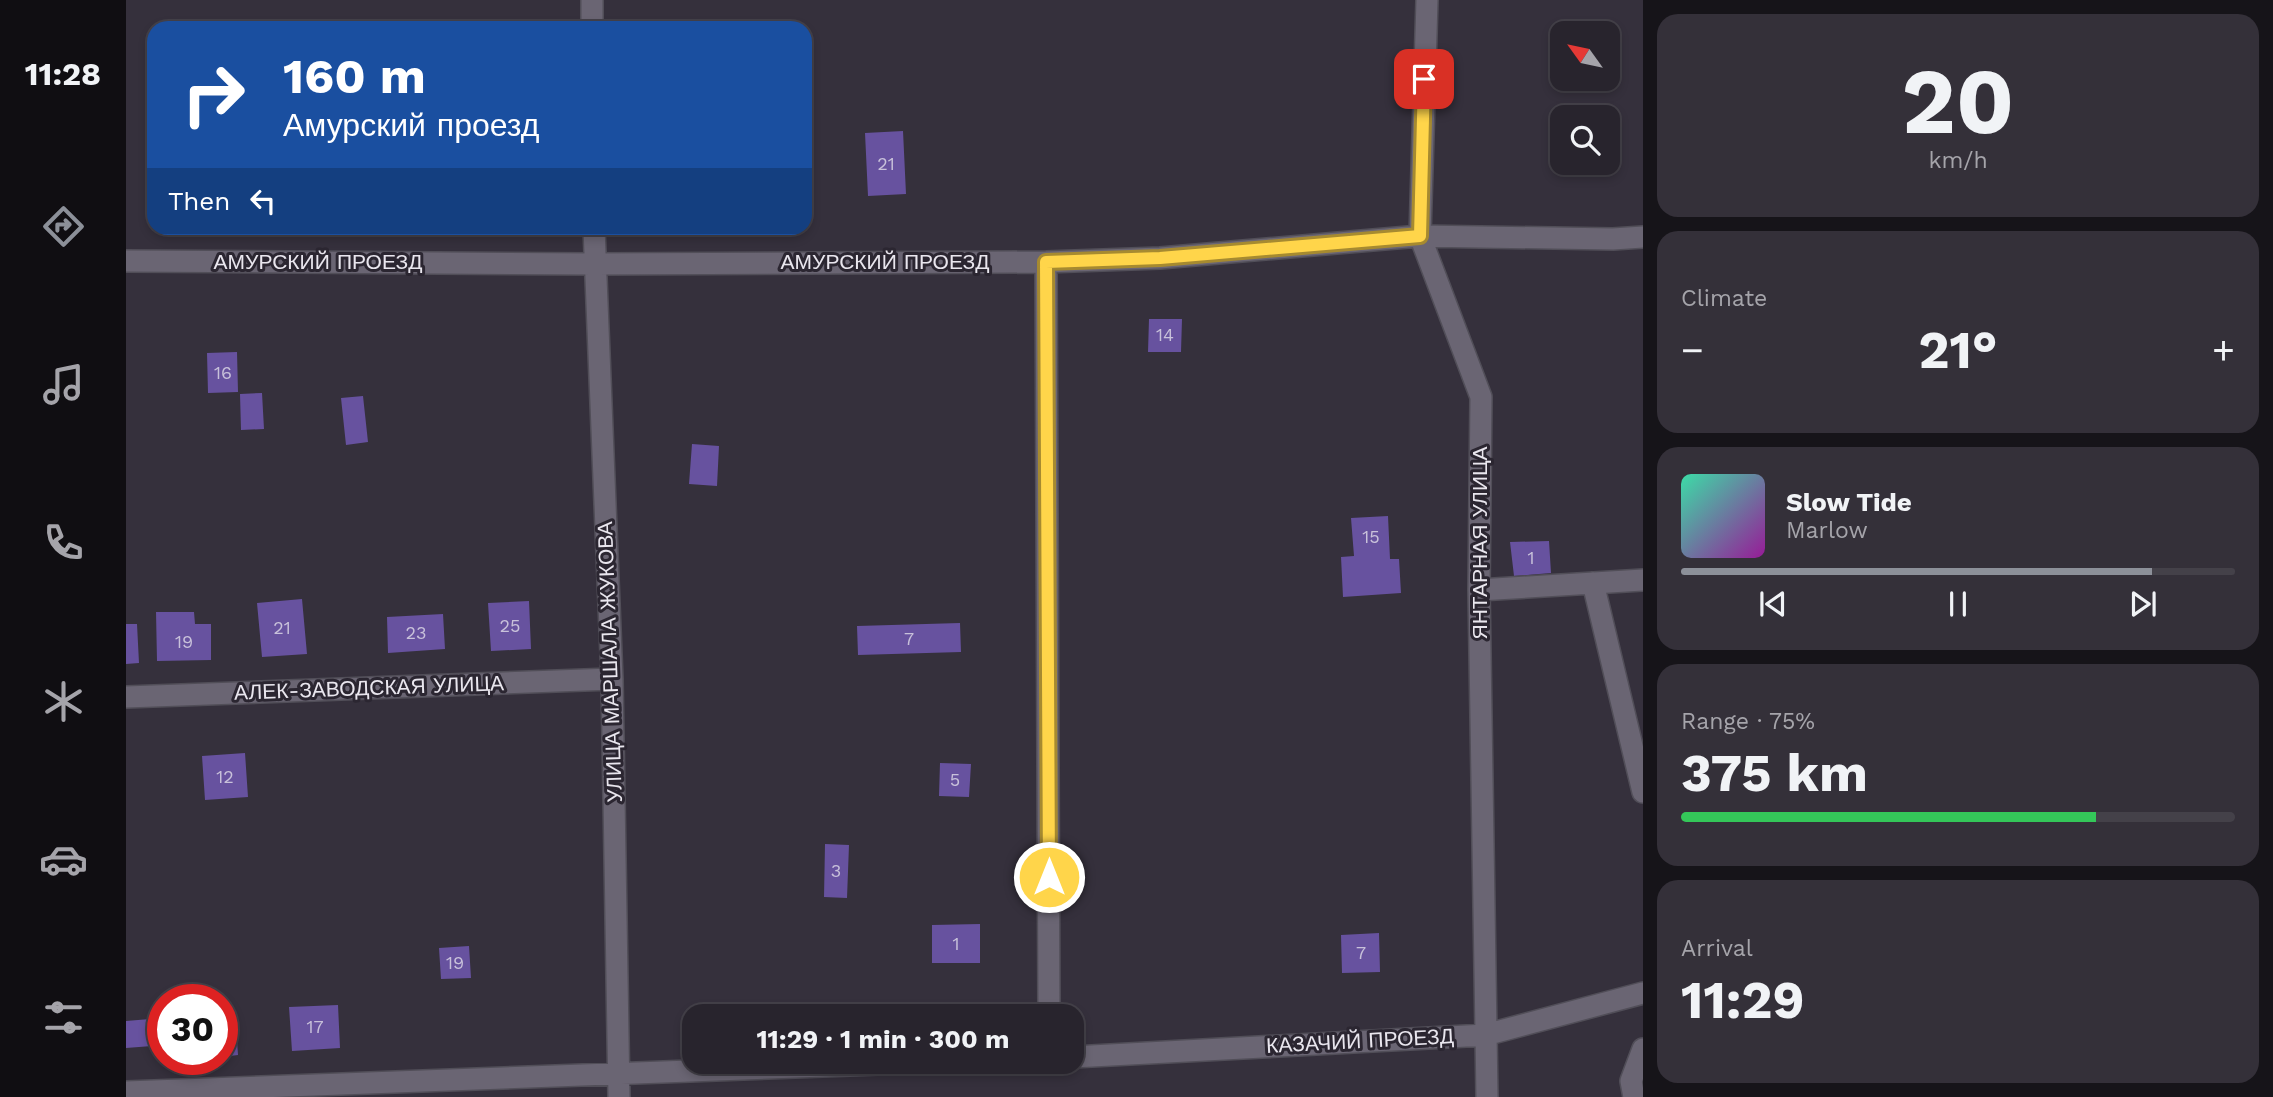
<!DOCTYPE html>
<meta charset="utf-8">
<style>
body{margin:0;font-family:"Work Sans",sans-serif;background:#343039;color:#f1f3f6;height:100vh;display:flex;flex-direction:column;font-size:26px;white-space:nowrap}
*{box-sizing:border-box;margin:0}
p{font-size:23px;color:#a5a4aa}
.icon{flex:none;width:38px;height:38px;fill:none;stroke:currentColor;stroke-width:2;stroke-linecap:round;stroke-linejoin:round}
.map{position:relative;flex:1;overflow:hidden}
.side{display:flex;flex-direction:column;gap:14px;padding:14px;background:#161419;width:630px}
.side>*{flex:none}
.hud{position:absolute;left:21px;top:21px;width:665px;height:214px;border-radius:21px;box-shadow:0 4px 10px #0003,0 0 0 2px #444149;background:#1a4fa0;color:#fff;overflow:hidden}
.needle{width:46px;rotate:303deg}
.tools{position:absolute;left:1424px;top:21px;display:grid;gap:14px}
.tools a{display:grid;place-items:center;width:70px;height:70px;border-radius:14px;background:#28242d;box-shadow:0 4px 10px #0003,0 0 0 2px #444149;font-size:35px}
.speed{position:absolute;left:21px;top:984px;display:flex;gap:14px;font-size:35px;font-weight:700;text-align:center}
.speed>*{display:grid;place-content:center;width:91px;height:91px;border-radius:50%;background:#28242d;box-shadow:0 4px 10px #0003,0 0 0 2px #444149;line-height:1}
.speed .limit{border:10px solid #d22;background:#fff;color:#111}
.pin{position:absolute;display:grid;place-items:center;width:60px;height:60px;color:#fff;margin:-30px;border-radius:14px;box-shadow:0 4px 10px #0006}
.me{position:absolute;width:77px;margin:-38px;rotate:0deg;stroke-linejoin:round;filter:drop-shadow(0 0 5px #0008)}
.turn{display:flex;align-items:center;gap:24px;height:147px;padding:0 21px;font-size:32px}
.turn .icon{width:91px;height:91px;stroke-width:2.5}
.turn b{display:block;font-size:49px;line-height:60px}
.then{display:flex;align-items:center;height:66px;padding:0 21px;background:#0003;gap:14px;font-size:26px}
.big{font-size:52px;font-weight:700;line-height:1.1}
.side .tile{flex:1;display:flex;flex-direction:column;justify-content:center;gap:10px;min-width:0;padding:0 24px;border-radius:21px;background:#343039}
.side .dial{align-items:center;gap:0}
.dial b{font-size:91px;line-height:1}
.song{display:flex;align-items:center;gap:21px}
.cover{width:84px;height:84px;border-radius:10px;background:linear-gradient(135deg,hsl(160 70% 55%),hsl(300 70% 35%))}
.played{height:7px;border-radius:4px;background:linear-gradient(90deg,#8c9099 85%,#444149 85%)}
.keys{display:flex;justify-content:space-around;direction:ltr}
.heat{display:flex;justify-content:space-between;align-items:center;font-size:38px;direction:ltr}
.charge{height:10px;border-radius:5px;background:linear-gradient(90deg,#34c759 75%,#444149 0)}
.trip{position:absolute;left:556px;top:1004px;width:402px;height:70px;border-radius:21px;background:#28242d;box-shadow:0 4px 10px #0003,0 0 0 2px #444149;font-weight:700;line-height:70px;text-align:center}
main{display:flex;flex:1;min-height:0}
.menu{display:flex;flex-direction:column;width:126px;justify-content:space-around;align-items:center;background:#100e12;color:#a5a4aa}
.menu .icon{width:49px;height:49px}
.menu .active{color:#8c9099}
.menu b{font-size:32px;color:#f1f3f6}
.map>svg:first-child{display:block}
.building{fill:#67529f}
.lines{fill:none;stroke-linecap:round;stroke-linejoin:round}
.minor-casing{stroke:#514e58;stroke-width:24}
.minor{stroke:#6a6573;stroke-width:21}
.route-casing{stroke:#a68a30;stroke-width:18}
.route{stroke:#ffd54a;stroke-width:12}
.labels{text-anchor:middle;stroke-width:6;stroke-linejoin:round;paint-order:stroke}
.number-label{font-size:18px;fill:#c8c1da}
.street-label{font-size:21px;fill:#e9e6ee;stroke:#2b2631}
</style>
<main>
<nav class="menu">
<b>11:28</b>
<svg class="icon active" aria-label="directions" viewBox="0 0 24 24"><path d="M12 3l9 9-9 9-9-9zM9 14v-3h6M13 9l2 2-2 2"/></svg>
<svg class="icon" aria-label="music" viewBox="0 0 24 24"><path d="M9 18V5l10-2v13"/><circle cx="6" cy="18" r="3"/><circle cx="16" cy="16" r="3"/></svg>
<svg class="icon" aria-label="phone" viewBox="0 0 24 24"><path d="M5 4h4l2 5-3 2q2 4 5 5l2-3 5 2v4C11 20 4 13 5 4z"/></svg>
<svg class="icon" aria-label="climate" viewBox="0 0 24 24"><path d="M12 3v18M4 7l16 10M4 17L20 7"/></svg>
<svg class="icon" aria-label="car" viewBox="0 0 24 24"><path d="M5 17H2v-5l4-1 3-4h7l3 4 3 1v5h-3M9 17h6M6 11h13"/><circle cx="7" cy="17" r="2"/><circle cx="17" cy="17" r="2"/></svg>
<svg class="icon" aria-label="filters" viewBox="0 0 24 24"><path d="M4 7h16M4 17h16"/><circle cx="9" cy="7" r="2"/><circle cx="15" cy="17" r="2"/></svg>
</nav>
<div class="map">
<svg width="1517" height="1097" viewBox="0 0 1517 1097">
<rect width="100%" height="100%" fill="#35303c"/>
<!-- building -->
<path class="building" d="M777 131 780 194 742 196 739 133Z
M1023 319H1056L1055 352H1022Z
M111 352 112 392 82 393 81 353Z
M136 393 138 429 115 430 114 394Z
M237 396 242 442 220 445 215 398Z
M566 444 593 446 591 486 563 484Z
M1262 516 1264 559H1273L1275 593 1217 597 1215 557 1228 556 1225 518Z
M1423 541 1425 573 1388 576 1384 542Z
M176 599 181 654 136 657 131 603Z
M403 601 405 649 365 651 362 603Z
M30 612H68L69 624H85V660L31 661Z
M317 614 319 649 262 653 261 617Z
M834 623 835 652 732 655 731 626Z
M0 624H11L13 663 0 664Z
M119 753 122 797 79 800 76 756Z
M814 763 845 764 843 797 813 796Z
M699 844 723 845 721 898 698 897Z
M854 924V963H806V925Z
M1253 933 1254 972 1216 973 1215 935Z
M343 946 345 978 315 979 313 948Z
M212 1005 214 1048 166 1051 163 1007Z
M109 1012 112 1055 96 1057V1013Z
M24 1019 26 1046 0 1048V1021Z"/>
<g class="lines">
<!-- minor casing -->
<g class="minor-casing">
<path id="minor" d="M466 0V28
M1301 0 1294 236 1355 397 1353 590 1361 1097
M468 228 486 679 493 1097
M0 261 468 264 920 262 1034 258 1294 236 1487 239 1517 237
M920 262 923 1017
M1467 583 1517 792
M1353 590 1517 580
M0 697 486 679
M947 1057 1359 1035 1517 993
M0 1092 806 1062
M1508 1097 1505 1081 1517 1049"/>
</g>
<!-- minor -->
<use href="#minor" class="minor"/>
</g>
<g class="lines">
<!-- route casing -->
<g class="route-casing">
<path id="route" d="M923 877 920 262 1034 258 1294 236 1298 79"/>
</g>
<!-- route -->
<use href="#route" class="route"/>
</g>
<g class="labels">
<!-- number labels -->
<g class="number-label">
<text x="760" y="170">21</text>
<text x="1039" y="341">14</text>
<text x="97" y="379">16</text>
<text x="1245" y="543">15</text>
<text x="1405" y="564">1</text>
<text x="384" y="632">25</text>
<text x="156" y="634">21</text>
<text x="290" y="639">23</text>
<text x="783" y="645">7</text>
<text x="58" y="648">19</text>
<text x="99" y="783">12</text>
<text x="829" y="786">5</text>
<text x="710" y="877">3</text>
<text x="830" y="950">1</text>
<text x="1235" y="959">7</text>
<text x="329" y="969">19</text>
<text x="189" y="1033">17</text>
</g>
<!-- street labels -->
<g class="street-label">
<text x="192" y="269">АМУРСКИЙ ПРОЕЗД</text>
<text x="759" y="269">АМУРСКИЙ ПРОЕЗД</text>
<text transform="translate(1354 543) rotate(-90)" y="7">ЯНТАРНАЯ УЛИЦА</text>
<text transform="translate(484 662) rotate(-92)" y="7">УЛИЦА МАРШАЛА ЖУКОВА</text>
<text transform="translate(243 688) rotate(-2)" y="7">АЛЕК-ЗАВОДСКАЯ УЛИЦА</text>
<text transform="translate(1234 1041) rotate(-3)" y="7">КАЗАЧИЙ ПРОЕЗД</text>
</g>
</g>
</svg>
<div class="tools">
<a><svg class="needle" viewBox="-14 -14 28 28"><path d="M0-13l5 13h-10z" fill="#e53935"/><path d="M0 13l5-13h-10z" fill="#a5a4aa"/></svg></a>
<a><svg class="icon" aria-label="search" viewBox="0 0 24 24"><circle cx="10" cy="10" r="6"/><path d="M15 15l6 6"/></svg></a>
</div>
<div class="speed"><div class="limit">30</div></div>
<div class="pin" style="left:1298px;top:79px;background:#d93025"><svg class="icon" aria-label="arrive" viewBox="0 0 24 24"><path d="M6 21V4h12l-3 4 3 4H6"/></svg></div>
<svg class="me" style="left:923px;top:877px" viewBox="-20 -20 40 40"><circle r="17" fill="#ffd54a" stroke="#fff" stroke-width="3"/><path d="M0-11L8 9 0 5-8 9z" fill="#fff"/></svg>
<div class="trip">11:29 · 1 min · 300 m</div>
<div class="hud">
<div class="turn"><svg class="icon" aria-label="right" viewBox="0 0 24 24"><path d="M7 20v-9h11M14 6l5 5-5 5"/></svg><div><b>160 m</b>Амурский проезд</div></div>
<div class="then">Then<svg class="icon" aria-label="left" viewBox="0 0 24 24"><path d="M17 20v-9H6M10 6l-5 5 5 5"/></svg></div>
</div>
</div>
<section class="side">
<div class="tile dial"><b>20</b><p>km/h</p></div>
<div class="tile"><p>Climate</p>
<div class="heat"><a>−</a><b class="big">21°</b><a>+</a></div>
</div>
<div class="tile">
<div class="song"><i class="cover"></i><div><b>Slow Tide</b><p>Marlow</p></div></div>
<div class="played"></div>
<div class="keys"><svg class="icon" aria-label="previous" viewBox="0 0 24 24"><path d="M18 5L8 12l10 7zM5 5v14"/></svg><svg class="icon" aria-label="pause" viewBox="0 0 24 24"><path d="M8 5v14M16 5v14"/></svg><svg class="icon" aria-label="next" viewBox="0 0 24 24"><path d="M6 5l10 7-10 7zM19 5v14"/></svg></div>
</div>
<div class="tile"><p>Range · 75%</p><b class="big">375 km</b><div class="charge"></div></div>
<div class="tile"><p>Arrival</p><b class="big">11:29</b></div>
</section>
</main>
